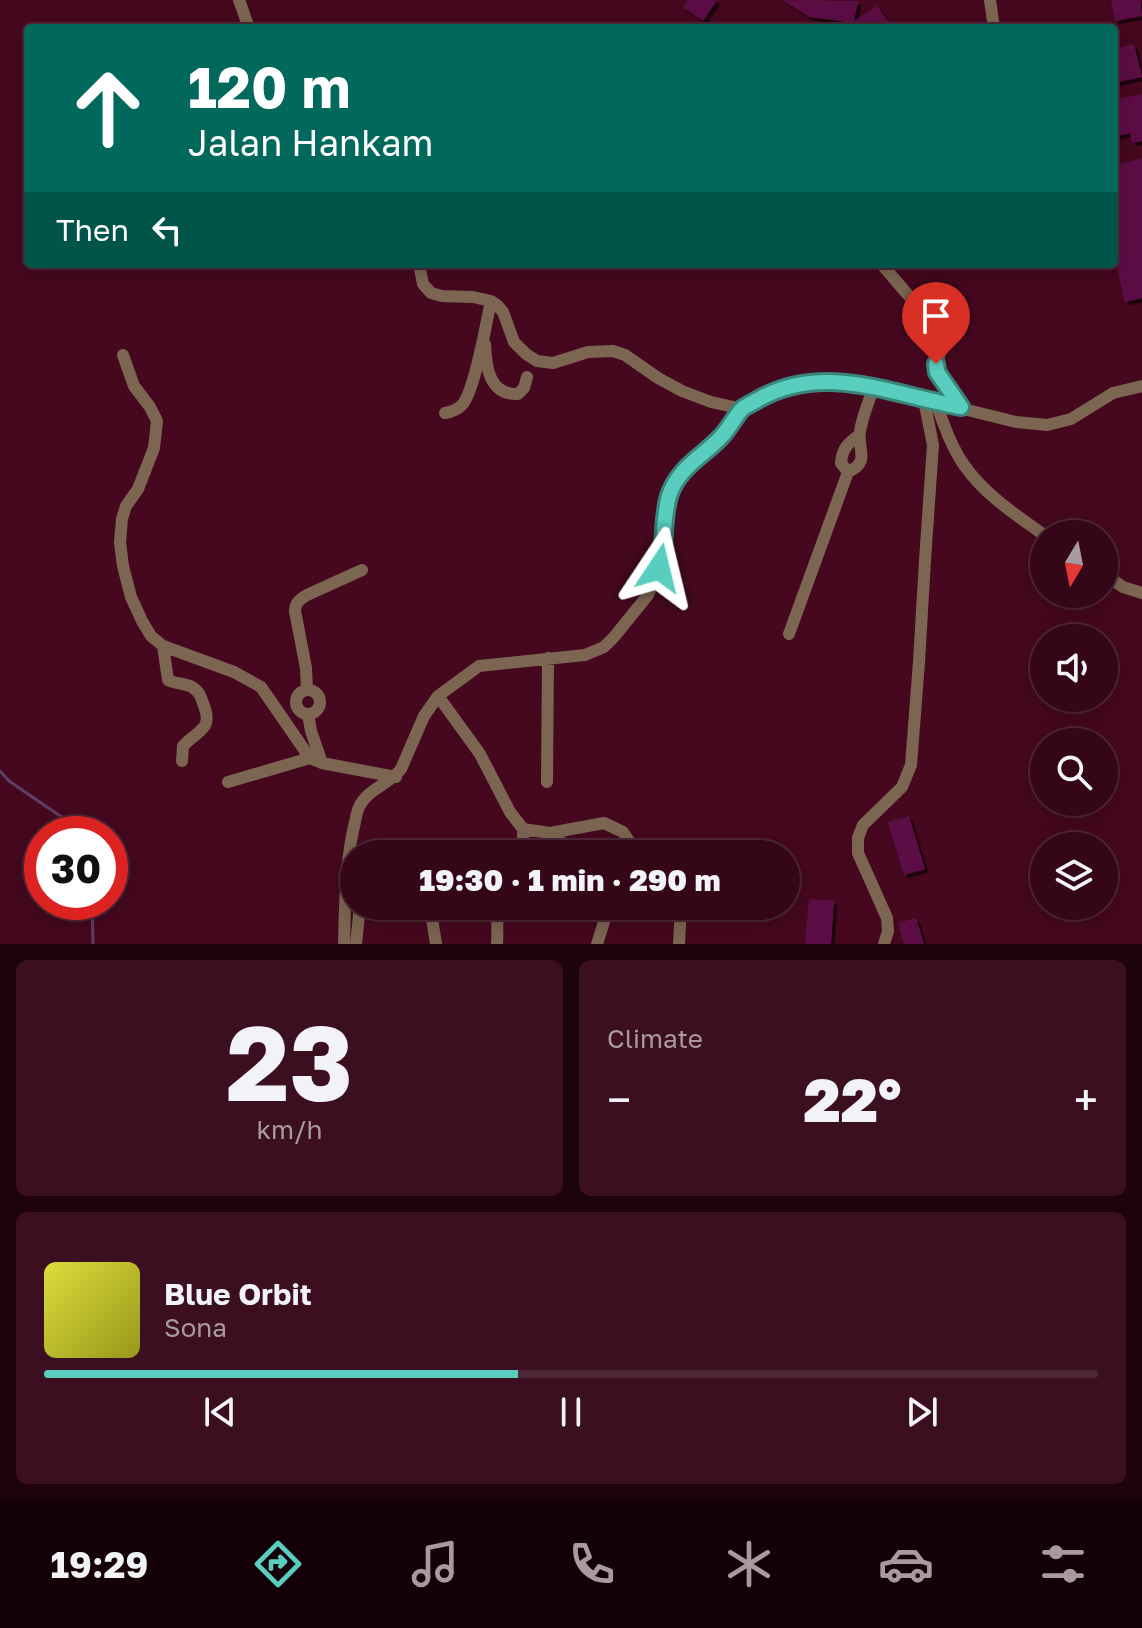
<!DOCTYPE html>
<meta charset="utf-8">
<style>
body{margin:0;font-family:"Golos Text",sans-serif;background:#3c0f20;color:#f1f3f6;height:100vh;display:flex;flex-direction:column;font-size:30px;white-space:nowrap}
*{box-sizing:border-box;margin:0}
p{font-size:26px;color:#a999a1}
.icon{flex:none;width:44px;height:44px;fill:none;stroke:currentColor;stroke-width:2;stroke-linecap:round;stroke-linejoin:round}
.map{position:relative;height:944px;overflow:hidden}
.side{display:flex;flex-direction:column;gap:16px;padding:16px;background:#1d030d;flex:1}
.side>*{flex:none}
.top-card{position:absolute;left:24px;top:24px;width:1094px;height:244px;border-radius:8px;box-shadow:0 4px 20px #0003,0 0 0 2px #4e2736;background:#00695c;color:#fff;overflow:hidden}
.needle{width:52px;rotate:190deg}
.buttons{position:absolute;left:1030px;top:520px;display:grid;gap:16px}
.buttons a{display:grid;place-items:center;width:88px;height:88px;border-radius:50%;background:#340617;box-shadow:0 4px 20px #0003,0 0 0 2px #4e2736;font-size:40px}
.speed{position:absolute;left:24px;top:816px;display:flex;gap:16px;font-size:40px;font-weight:700;text-align:center}
.speed>*{display:grid;place-content:center;width:104px;height:104px;border-radius:50%;background:#340617;box-shadow:0 4px 20px #0003,0 0 0 2px #4e2736;line-height:1}
.speed .limit{border:12px solid #d22;background:#fff;color:#111}
.pin{position:absolute;display:grid;place-items:center;width:68px;height:68px;color:#fff;margin:-82px -34px;border-radius:50% 50% 50% 0;rotate:-45deg;box-shadow:0 0 8px #0007}
.pin .icon{rotate:45deg}
.me{position:absolute;width:88px;margin:-44px;rotate:10deg;stroke-linejoin:round;filter:drop-shadow(0 0 6px #0008)}
.turn{display:flex;align-items:center;gap:28px;height:168px;padding:0 32px;font-size:36px}
.turn .icon{width:104px;height:104px;stroke-width:2.5}
.turn b{display:block;font-size:56px;line-height:68px}
.then{display:flex;align-items:center;height:76px;padding:0 32px;background:#0003;gap:16px;font-size:30px}
.big{font-size:60px;font-weight:800;line-height:1.1}
.side .card{flex:1;display:flex;flex-direction:column;justify-content:center;gap:12px;min-width:0;padding:0 28px;border-radius:12px;background:#3c0f20}
.side .dial{align-items:center;gap:0}
.dial b{font-size:104px;line-height:1}
.song{display:flex;align-items:center;gap:24px}
.cover{width:96px;height:96px;border-radius:12px;background:linear-gradient(135deg,hsl(60 70% 55%),hsl(60 70% 35%))}
.played{height:8px;border-radius:4px;background:linear-gradient(90deg,#59cebe 45%,#4e2736 45%)}
.keys{display:flex;justify-content:space-around;direction:ltr}
.heat{display:flex;justify-content:space-between;align-items:center;font-size:44px;direction:ltr}
.side .tiles{flex:1;display:grid;gap:16px;grid-template-columns:1fr 1fr}
.card:last-child{grid-column:span 2}
.trip{position:absolute;left:340px;top:840px;width:460px;height:80px;border-radius:40px;background:#340617;box-shadow:0 4px 20px #0003,0 0 0 2px #4e2736;font-weight:800;line-height:80px;text-align:center}
.menu{display:flex;height:128px;justify-content:space-around;align-items:center;background:#150209;color:#a999a1}
.menu .icon{width:56px;height:56px}
.menu .on{color:#59cebe}
.menu b{font-size:36px;color:#f1f3f6}
.map>svg:first-child{display:block}
.lines{fill:none;stroke-linecap:round;stroke-linejoin:round}
.stream{stroke:#5d3f64;stroke-width:3}
.building{fill:#5c1145;filter:url(#shadow)}
.minor{stroke:#7c6652;stroke-width:12}
.route-casing{stroke:#3a867c;stroke-width:20}
.route{stroke:#59cebe;stroke-width:14}
</style>
<div class="map">
<svg width="1142" height="944" viewBox="0 0 1142 944">
<defs>
<filter id="shadow"><feDropShadow dx="3.5" dy="3.5" stdDeviation="0" flood-color="#0009"/></filter>
</defs>
<rect width="100%" height="100%" fill="#45081f"/>
<g class="lines">
<!-- stream -->
<path class="stream" d="M0 771 9 781 69 822 73 834
M92 902 93 944"/>
</g>
<!-- building -->
<path class="building" d="M688 0H717L703 21 683 7Z
M782 0 858 1 854 21 877 6 893 28H866L863 24 809 17Z
M1111 0H1140L1142 16 1115 21Z
M1134 44 1142 77 1114 83V49Z
M1142 94V141L1132 143 1130 133 1114 137V100Z
M1142 159V298L1125 302 1114 255V165Z
M909 816 925 869 904 875 888 822Z
M809 899 834 901 831 944H805Z
M916 918 924 944H904L898 923Z"/>
<g class="lines">
<!-- minor -->
<path class="minor" d="M239 0 249 28
M990 0 994 28
M419 264 423 284 431 293 442 296 473 297 491 301 497 305 503 312 514 342 526 354 537 361 553 363 588 352 613 351 625 355 658 378 682 391 711 402 743 409 784 387 815 382 843 383 874 387 1016 422 1047 425 1071 419 1113 393 1142 386
M884 267 946 339 937 361 936 369 961 407
M485 344C486 367 489 395 518 394L524 388 527 377
M123 355 134 386 150 407 157 421 154 448 138 489 126 506 122 519 120 542 123 566 131 597 142 621 151 636 163 646 234 672 261 687 310 758 322 763 396 777
M936 403C944 425 951 446 964 465 984 494 1016 515 1044 535
M445 413C451 412 457 410 462 405 475 391 486 323 491 301
M848 472 841 463C842 449 848 443 859 435
M1104 574 1123 587 1142 593
M789 634 848 472C871 462 857 449 860 432 862 417 869 401 874 387
M163 646 168 680C175 684 185 683 192 687 199 691 201 697 203 703 214 730 199 729 183 746L182 761
M296 702a12 12 0 1 1 24 0a12 12 0 1 1-24 0Z
M307 690 306 668 295 611C295 603 300 599 307 595L362 570
M438 696 480 754 510 812 523 829 550 833 604 823 623 832 629 841 630 854
M308 714 311 731 322 763
M228 782 310 758
M547 782 548 658
M523 829V854
M550 833 577 854
M430 906 436 944
M344 944C345 906 345 869 353 831 355 823 356 814 359 807 367 789 390 784 401 769L424 716 438 696 479 666 585 655 604 647 614 637 648 595 654 581 662 557 667 507 674 485 685 469 721 437 743 409
M356 944 360 906
M497 944C498 931 496 919 499 906
M597 944 609 906
M679 944 681 906
M884 944 888 931 887 918 858 853V838L863 825 902 787 911 765 919 662 925 560 933 445 924 400"/>
</g>
<g class="lines">
<!-- route casing -->
<g class="route-casing">
<path id="route" d="M659 568C666 545 662 519 669 496 678 468 702 457 721 437 729 429 735 416 743 408 748 405 754 402 759 399 825 362 893 395 961 407L937 372 936 364"/>
</g>
<!-- route -->
<use href="#route" class="route"/>
</g>
</svg>
<div class="buttons">
<a><svg class="needle" viewBox="-14 -14 28 28"><path d="M0-13l5 13h-10z" fill="#e53935"/><path d="M0 13l5-13h-10z" fill="#a999a1"/></svg></a>
<a><svg class="icon" aria-label="sound" viewBox="0 0 24 24"><path d="M4 9h4l5-4v14l-5-4H4zM17 9q2 3 0 6"/></svg></a>
<a><svg class="icon" aria-label="search" viewBox="0 0 24 24"><circle cx="10" cy="10" r="6"/><path d="M15 15l6 6"/></svg></a>
<a><svg class="icon" aria-label="layers" viewBox="0 0 24 24"><path d="M12 4l9 5-9 5-9-5zM3 14l9 5 9-5"/></svg></a>
</div>
<div class="speed"><div class="limit">30</div></div>
<div class="pin" style="left:936px;top:364px;background:#d93025"><svg class="icon" aria-label="arrive" viewBox="0 0 24 24"><path d="M6 21V4h12l-3 4 3 4H6"/></svg></div>
<svg class="me" style="left:659px;top:568px" viewBox="-20 -20 40 40"><path d="M0-17L14 15 0 8-14 15z" fill="#59cebe" stroke="#fff" stroke-width="4"/></svg>
<div class="trip">19:30 · 1 min · 290 m</div>
<div class="top-card">
<div class="turn"><svg class="icon" aria-label="ahead" viewBox="0 0 24 24"><path d="M12 20V5M6 11l6-6 6 6"/></svg><div><b>120 m</b>Jalan Hankam</div></div>
<div class="then">Then<svg class="icon" aria-label="left" viewBox="0 0 24 24"><path d="M17 20v-9H6M10 6l-5 5 5 5"/></svg></div>
</div>
</div>
<section class="side">
<div class="tiles">
<div class="card dial"><b>23</b><p>km/h</p></div>
<div class="card"><p>Climate</p>
<div class="heat"><a>−</a><b class="big">22°</b><a>+</a></div>
</div>
<div class="card">
<div class="song"><i class="cover"></i><div><b>Blue Orbit</b><p>Sona</p></div></div>
<div class="played"></div>
<div class="keys"><svg class="icon" aria-label="previous" viewBox="0 0 24 24"><path d="M18 5L8 12l10 7zM5 5v14"/></svg><svg class="icon" aria-label="pause" viewBox="0 0 24 24"><path d="M8 5v14M16 5v14"/></svg><svg class="icon" aria-label="next" viewBox="0 0 24 24"><path d="M6 5l10 7-10 7zM19 5v14"/></svg></div>
</div>
</div>
</section>
<nav class="menu">
<b>19:29</b>
<svg class="icon on" aria-label="directions" viewBox="0 0 24 24"><path d="M12 3l9 9-9 9-9-9zM9 14v-3h6M13 9l2 2-2 2"/></svg>
<svg class="icon" aria-label="music" viewBox="0 0 24 24"><path d="M9 18V5l10-2v13"/><circle cx="6" cy="18" r="3"/><circle cx="16" cy="16" r="3"/></svg>
<svg class="icon" aria-label="phone" viewBox="0 0 24 24"><path d="M5 4h4l2 5-3 2q2 4 5 5l2-3 5 2v4C11 20 4 13 5 4z"/></svg>
<svg class="icon" aria-label="climate" viewBox="0 0 24 24"><path d="M12 3v18M4 7l16 10M4 17L20 7"/></svg>
<svg class="icon" aria-label="car" viewBox="0 0 24 24"><path d="M5 17H2v-5l4-1 3-4h7l3 4 3 1v5h-3M9 17h6M6 11h13"/><circle cx="7" cy="17" r="2"/><circle cx="17" cy="17" r="2"/></svg>
<svg class="icon" aria-label="filters" viewBox="0 0 24 24"><path d="M4 7h16M4 17h16"/><circle cx="9" cy="7" r="2"/><circle cx="15" cy="17" r="2"/></svg>
</nav>
